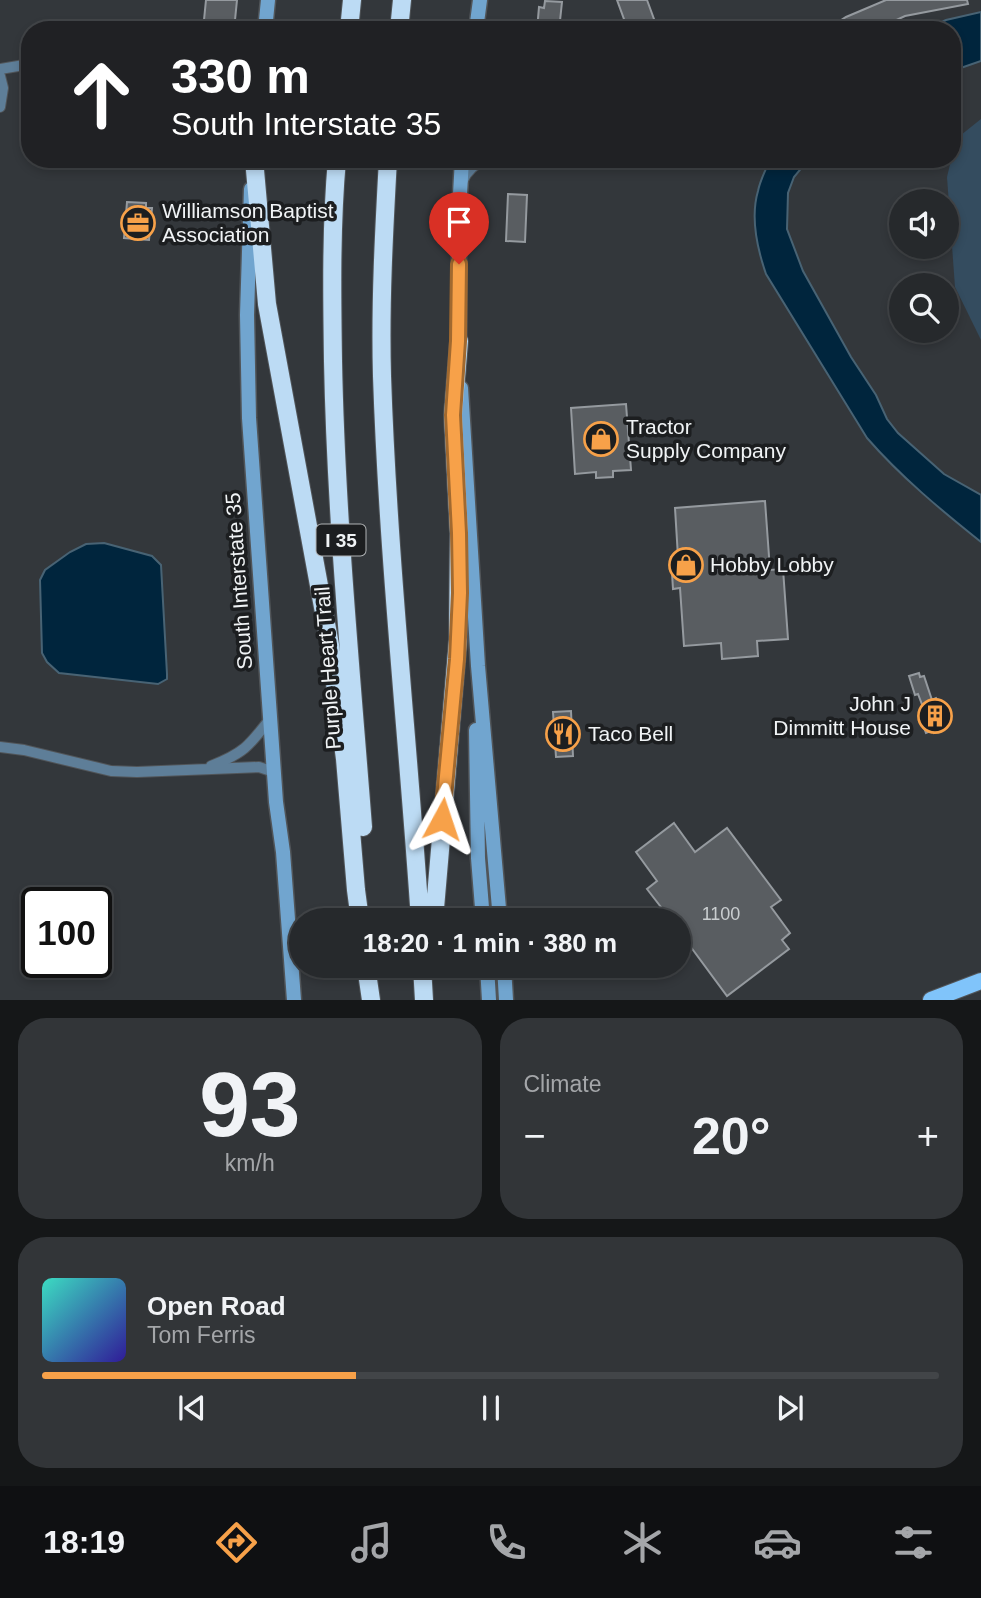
<!DOCTYPE html>
<meta charset="utf-8">
<style>
body{margin:0;font-family:Helvetica,sans-serif;background:#323538;color:#f1f3f6;height:100vh;display:flex;flex-direction:column;font-size:26px;white-space:nowrap}
*{box-sizing:border-box;margin:0}
p{font-size:23px;color:#a4a6a9}
.icon{flex:none;width:38px;height:38px;fill:none;stroke:currentColor;stroke-width:2;stroke-linecap:round;stroke-linejoin:round}
.map{position:relative;height:1000px;overflow:hidden}
.side{display:flex;flex-direction:column;gap:18px;padding:18px;background:#151718;flex:1}
.side>*{flex:none}
.banner{position:absolute;left:21px;top:21px;width:940px;height:147px;border-radius:28px;box-shadow:0 4px 10px #0003,0 0 0 2px #424548;background:#202124;color:#fff;overflow:hidden}
.buttons{position:absolute;left:889px;top:189px;display:grid;gap:14px}
.buttons a{display:grid;place-items:center;width:70px;height:70px;border-radius:50%;background:#26292c;box-shadow:0 4px 10px #0003,0 0 0 2px #424548;font-size:35px}
.speed{position:absolute;left:21px;top:887px;display:flex;gap:14px;font-size:35px;font-weight:700;text-align:center}
.speed>*{display:grid;place-content:center;width:91px;height:91px;border-radius:50%;background:#26292c;box-shadow:0 4px 10px #0003,0 0 0 2px #424548;line-height:1}
.speed .limit{border:4px solid #111;border-radius:10px;background:#fff;color:#111}
.pin{position:absolute;display:grid;place-items:center;width:60px;height:60px;color:#fff;margin:-72px -30px;border-radius:50% 50% 50% 0;rotate:-45deg;box-shadow:0 0 7px #0007}
.pin .icon{rotate:45deg}
.me{position:absolute;width:77px;margin:-38px;rotate:5deg;stroke-linejoin:round;filter:drop-shadow(0 0 5px #0008)}
.turn{display:flex;align-items:center;gap:24px;height:147px;padding:0 35px;font-size:32px}
.turn .icon{width:91px;height:91px;stroke-width:2.5}
.turn b{display:block;font-size:49px;line-height:60px}
.big{font-size:52px;font-weight:600;line-height:1.1}
.side .widget{flex:1;display:flex;flex-direction:column;justify-content:center;gap:10px;min-width:0;padding:0 24px;border-radius:28px;background:#323538}
.side .dial{align-items:center;gap:0}
.dial b{font-size:91px;line-height:1}
.song{display:flex;align-items:center;gap:21px}
.cover{width:84px;height:84px;border-radius:10px;background:linear-gradient(135deg,hsl(170 70% 55%),hsl(250 70% 35%))}
.played{height:7px;border-radius:4px;background:linear-gradient(90deg,#f7a149 35%,#424548 35%)}
.keys{display:flex;justify-content:space-around;direction:ltr}
.heat{display:flex;justify-content:space-between;align-items:center;font-size:38px;direction:ltr}
.side .tiles{flex:1;display:grid;gap:18px;grid-template-columns:1fr 1fr}
.widget:last-child{grid-column:span 2}
.trip{position:absolute;left:289px;top:908px;width:402px;height:70px;border-radius:35px;background:#26292c;box-shadow:0 4px 10px #0003,0 0 0 2px #424548;font-weight:600;line-height:70px;text-align:center}
.menu{display:flex;height:112px;justify-content:space-around;align-items:center;background:#0f1012;color:#a4a6a9}
.menu .icon{width:49px;height:49px}
.menu .active{color:#f7a149}
.menu b{font-size:32px;color:#f1f3f6}
.map>svg:first-child{display:block}
.green{fill:#344c5f}
.water{fill:#00253d;stroke:#486374;stroke-width:2}
.building{fill:#595d61;stroke:#959a9f;stroke-width:2}
.lines{fill:none;stroke-linecap:round;stroke-linejoin:round}
.minor-casing{stroke:#515559;stroke-width:12}
.secondary-casing{stroke:#515559;stroke-width:17}
.primary-casing{stroke:#515559;stroke-width:18}
.motorway-casing{stroke:#515559;stroke-width:20}
.minor{stroke:#5e7e98;stroke-width:10}
.secondary{stroke:#71a5cf;stroke-width:14}
.primary{stroke:#80c4fa;stroke-width:16}
.motorway{stroke:#bcdbf4;stroke-width:18}
.route-casing{stroke:#a1692f;stroke-width:18}
.route{stroke:#f7a149;stroke-width:12}
.labels{text-anchor:middle;stroke-width:7;stroke-linejoin:round;paint-order:stroke}
.number-label{font-size:18px;fill:#caced0}
.shield{fill:#1c1e20;stroke:#b0b3b5;stroke-width:2}
.shield-label{font-size:19px;font-weight:bold;fill:#f0f3f5}
.poi-label{font-size:21px;fill:#f0f3f5;stroke:#1c1e20;text-anchor:start}
.street-label{font-size:21px;fill:#f0f3f5;stroke:#1c1e20}
</style>
<div class="map">
<svg width="981" height="1000" viewBox="0 0 981 1000">
<rect width="100%" height="100%" fill="#33373b"/>
<!-- green -->
<path class="green" d="M981 119V340L955 287 947 177 956 139Z"/>
<!-- water -->
<path class="water" d="M981 12V61L952 71V30H924L946 20Z
M770 159H809L794 177 788 193 787 229 803 271 851 357 876 395 887 419 898 433 944 474 981 495V542C941 510 901 477 867 438L766 274C757 248 750 218 758 191 760 180 766 170 770 159Z
M104 543 152 556 161 565 167 674V679L158 684 59 673 47 662 42 653 40 580 45 570 70 552 86 544Z"/>
<!-- building -->
<path class="building" d="M206 0H237L234 30H203Z
M617 0H647L658 30H628Z
M886 0H967L968 4 905 16 875 30H826L846 17Z
M545 1 562 2 559 30H537L539 7 544 8Z
M508 194 527 195 525 242 506 241Z
M127 202 146 203V208H152L149 240 124 238Z
M626 404 631 470 613 471V477L596 478V472L575 474 571 408Z
M765 501 770 570 783 569 788 639 757 641 758 656 722 659 721 643 684 646 680 588 673 589 671 557H678L675 508Z
M919 673 920 677 924 676 932 700 936 698 941 706 946 704 949 712 945 714 948 724 941 727 942 730 934 733 933 730 926 733 923 725 929 723 918 694 915 695 909 676Z
M571 711 573 756 556 757 553 712Z
M674 823 695 852 727 828 781 900 771 907 790 933 782 940 789 949 727 996 679 931V920H671L647 889 657 881 636 852Z"/>
<g class="lines">
<!-- minor casing -->
<g class="minor-casing">
<path id="minor" d="M0 69 30 64
M0 76 3 88 0 107
M462 182C467 170 475 163 487 159
M0 747 24 750 111 771 137 772 259 767 274 772
M211 766C244 753 249 746 270 719"/>
</g>
<!-- secondary casing -->
<g class="secondary-casing">
<path id="secondary" d="M265 30 268 0
M476 30 480 0
M251 189 247 315 249 418 276 802 283 852 294 1000
M459 350V212L462 159
M461 388 478 666 500 920
M476 730 478 858 483 920
M487 966 489 1000
M504 966 506 1000"/>
</g>
<!-- primary casing -->
<g class="primary-casing">
<path id="primary" d="M931 1000 981 981"/>
</g>
<!-- motorway casing -->
<g class="motorway-casing">
<path id="motorway" d="M349 30 352 0
M399 30 402 0
M254 159 267 304 330 645 345 759 356 890 360 920
M337 159C331 226 332 294 333 361 336 516 351 671 363 827
M388 159C384 231 380 304 382 376 388 558 408 739 420 920
M434 920 458 640 459 533 453 415 459 341
M366 966 371 1000
M422 966 424 1000"/>
</g>
<!-- minor -->
<use href="#minor" class="minor"/>
<!-- secondary -->
<use href="#secondary" class="secondary"/>
<!-- primary -->
<use href="#primary" class="primary"/>
<!-- motorway -->
<use href="#motorway" class="motorway"/>
</g>
<g class="lines">
<!-- route casing -->
<g class="route-casing">
<path id="route" d="M442 819 457 659 460 593 459 533 453 415 458 341 459 264"/>
</g>
<!-- route -->
<use href="#route" class="route"/>
</g>
<!-- icons -->
<defs>
<g id="office-ring" transform="scale(1.75)"><circle r="9.5" fill="#1c1e20" stroke="#f7a149" stroke-width="1.5"/><path d="M-6-3h4V-5.5h4V-3h4V5H-6ZM-1-4.5V-3h2v-1.5ZM-6 0V1H6V0Z" fill="#f7a149"/></g>
<g id="shop-ring" transform="scale(1.75)"><circle r="9.5" fill="#1c1e20" stroke="#f7a149" stroke-width="1.5"/><path d="M-5-2.5h2.3a2.7 3.5 0 0 1 5.4 0H5L5.5 6h-11ZM-1.5-2.5h3a1.5 2.3 0 0 0-3 0Z" fill="#f7a149"/></g>
<g id="building-ring" transform="scale(1.75)"><circle r="9.5" fill="#1c1e20" stroke="#f7a149" stroke-width="1.5"/><path d="M-4-6H4V6H1V3H-1V6H-4ZM-2.5-4.3h1.7v1.8h-1.7ZM.8-4.3h1.7v1.8H.8ZM-2.5-1h1.7V.8h-1.7ZM.8-1h1.7V.8H.8Z" fill="#f7a149"/></g>
<g id="restaurant-ring" transform="scale(1.75)"><circle r="9.5" fill="#1c1e20" stroke="#f7a149" stroke-width="1.5"/><path d="M-5-6h1v4h1v-4h1v4h1v-4h1v5L-1.5 .5V6h-2V.5L-5-1ZM5-6V6H3V1.5H1.5Q1.5-4 5-6Z" fill="#f7a149"/></g>
</defs>
<g fill-rule="evenodd">
<use href="#office-ring" x="138" y="223"/>
<use href="#shop-ring" x="601" y="439"/>
<use href="#shop-ring" x="686" y="565"/>
<use href="#building-ring" x="935" y="716"/>
<use href="#restaurant-ring" x="563" y="734"/>
</g>
<g class="labels">
<!-- number labels -->
<g class="number-label">
<text x="721" y="920">1100</text>
</g>
<!-- shield labels -->
<rect class="shield" x="316.5" y="524.5" width="49" height="31" rx="5"/>
<g class="shield-label">
<text x="341" y="547">I 35</text>
</g>
<!-- poi labels -->
<g class="poi-label">
<text x="162" y="218">Williamson Baptist<tspan x="162" dy="24">Association</tspan></text>
<text x="626" y="434">Tractor<tspan x="626" dy="24">Supply Company</tspan></text>
<text x="710" y="572">Hobby Lobby</text>
<text x="911" y="711" text-anchor="end">John J<tspan x="911" dy="24">Dimmitt House</tspan></text>
<text x="588" y="741">Taco Bell</text>
</g>
<!-- street labels -->
<g class="street-label">
<text transform="translate(239 581) rotate(-94)" y="7">South Interstate 35</text>
<text transform="translate(328 668) rotate(-94)" y="7">Purple Heart Trail</text>
</g>
</g>
</svg>
<div class="buttons">
<a><svg class="icon" aria-label="sound" viewBox="0 0 24 24"><path d="M4 9h4l5-4v14l-5-4H4zM17 9q2 3 0 6"/></svg></a>
<a><svg class="icon" aria-label="search" viewBox="0 0 24 24"><circle cx="10" cy="10" r="6"/><path d="M15 15l6 6"/></svg></a>
</div>
<div class="speed"><div class="limit">100</div></div>
<div class="pin" style="left:459px;top:264px;background:#d93025"><svg class="icon" aria-label="arrive" viewBox="0 0 24 24"><path d="M6 21V4h12l-3 4 3 4H6"/></svg></div>
<svg class="me" style="left:442px;top:819px" viewBox="-20 -20 40 40"><path d="M0-17L14 15 0 8-14 15z" fill="#f7a149" stroke="#fff" stroke-width="4"/></svg>
<div class="trip">18:20 · 1 min · 380 m</div>
<div class="banner">
<div class="turn"><svg class="icon" aria-label="ahead" viewBox="0 0 24 24"><path d="M12 20V5M6 11l6-6 6 6"/></svg><div><b>330 m</b>South Interstate 35</div></div>
</div>
</div>
<section class="side">
<div class="tiles">
<div class="widget dial"><b>93</b><p>km/h</p></div>
<div class="widget"><p>Climate</p>
<div class="heat"><a>−</a><b class="big">20°</b><a>+</a></div>
</div>
<div class="widget">
<div class="song"><i class="cover"></i><div><b>Open Road</b><p>Tom Ferris</p></div></div>
<div class="played"></div>
<div class="keys"><svg class="icon" aria-label="previous" viewBox="0 0 24 24"><path d="M18 5L8 12l10 7zM5 5v14"/></svg><svg class="icon" aria-label="pause" viewBox="0 0 24 24"><path d="M8 5v14M16 5v14"/></svg><svg class="icon" aria-label="next" viewBox="0 0 24 24"><path d="M6 5l10 7-10 7zM19 5v14"/></svg></div>
</div>
</div>
</section>
<nav class="menu">
<b>18:19</b>
<svg class="icon active" aria-label="directions" viewBox="0 0 24 24"><path d="M12 3l9 9-9 9-9-9zM9 14v-3h6M13 9l2 2-2 2"/></svg>
<svg class="icon" aria-label="music" viewBox="0 0 24 24"><path d="M9 18V5l10-2v13"/><circle cx="6" cy="18" r="3"/><circle cx="16" cy="16" r="3"/></svg>
<svg class="icon" aria-label="phone" viewBox="0 0 24 24"><path d="M5 4h4l2 5-3 2q2 4 5 5l2-3 5 2v4C11 20 4 13 5 4z"/></svg>
<svg class="icon" aria-label="climate" viewBox="0 0 24 24"><path d="M12 3v18M4 7l16 10M4 17L20 7"/></svg>
<svg class="icon" aria-label="car" viewBox="0 0 24 24"><path d="M5 17H2v-5l4-1 3-4h7l3 4 3 1v5h-3M9 17h6M6 11h13"/><circle cx="7" cy="17" r="2"/><circle cx="17" cy="17" r="2"/></svg>
<svg class="icon" aria-label="filters" viewBox="0 0 24 24"><path d="M4 7h16M4 17h16"/><circle cx="9" cy="7" r="2"/><circle cx="15" cy="17" r="2"/></svg>
</nav>
